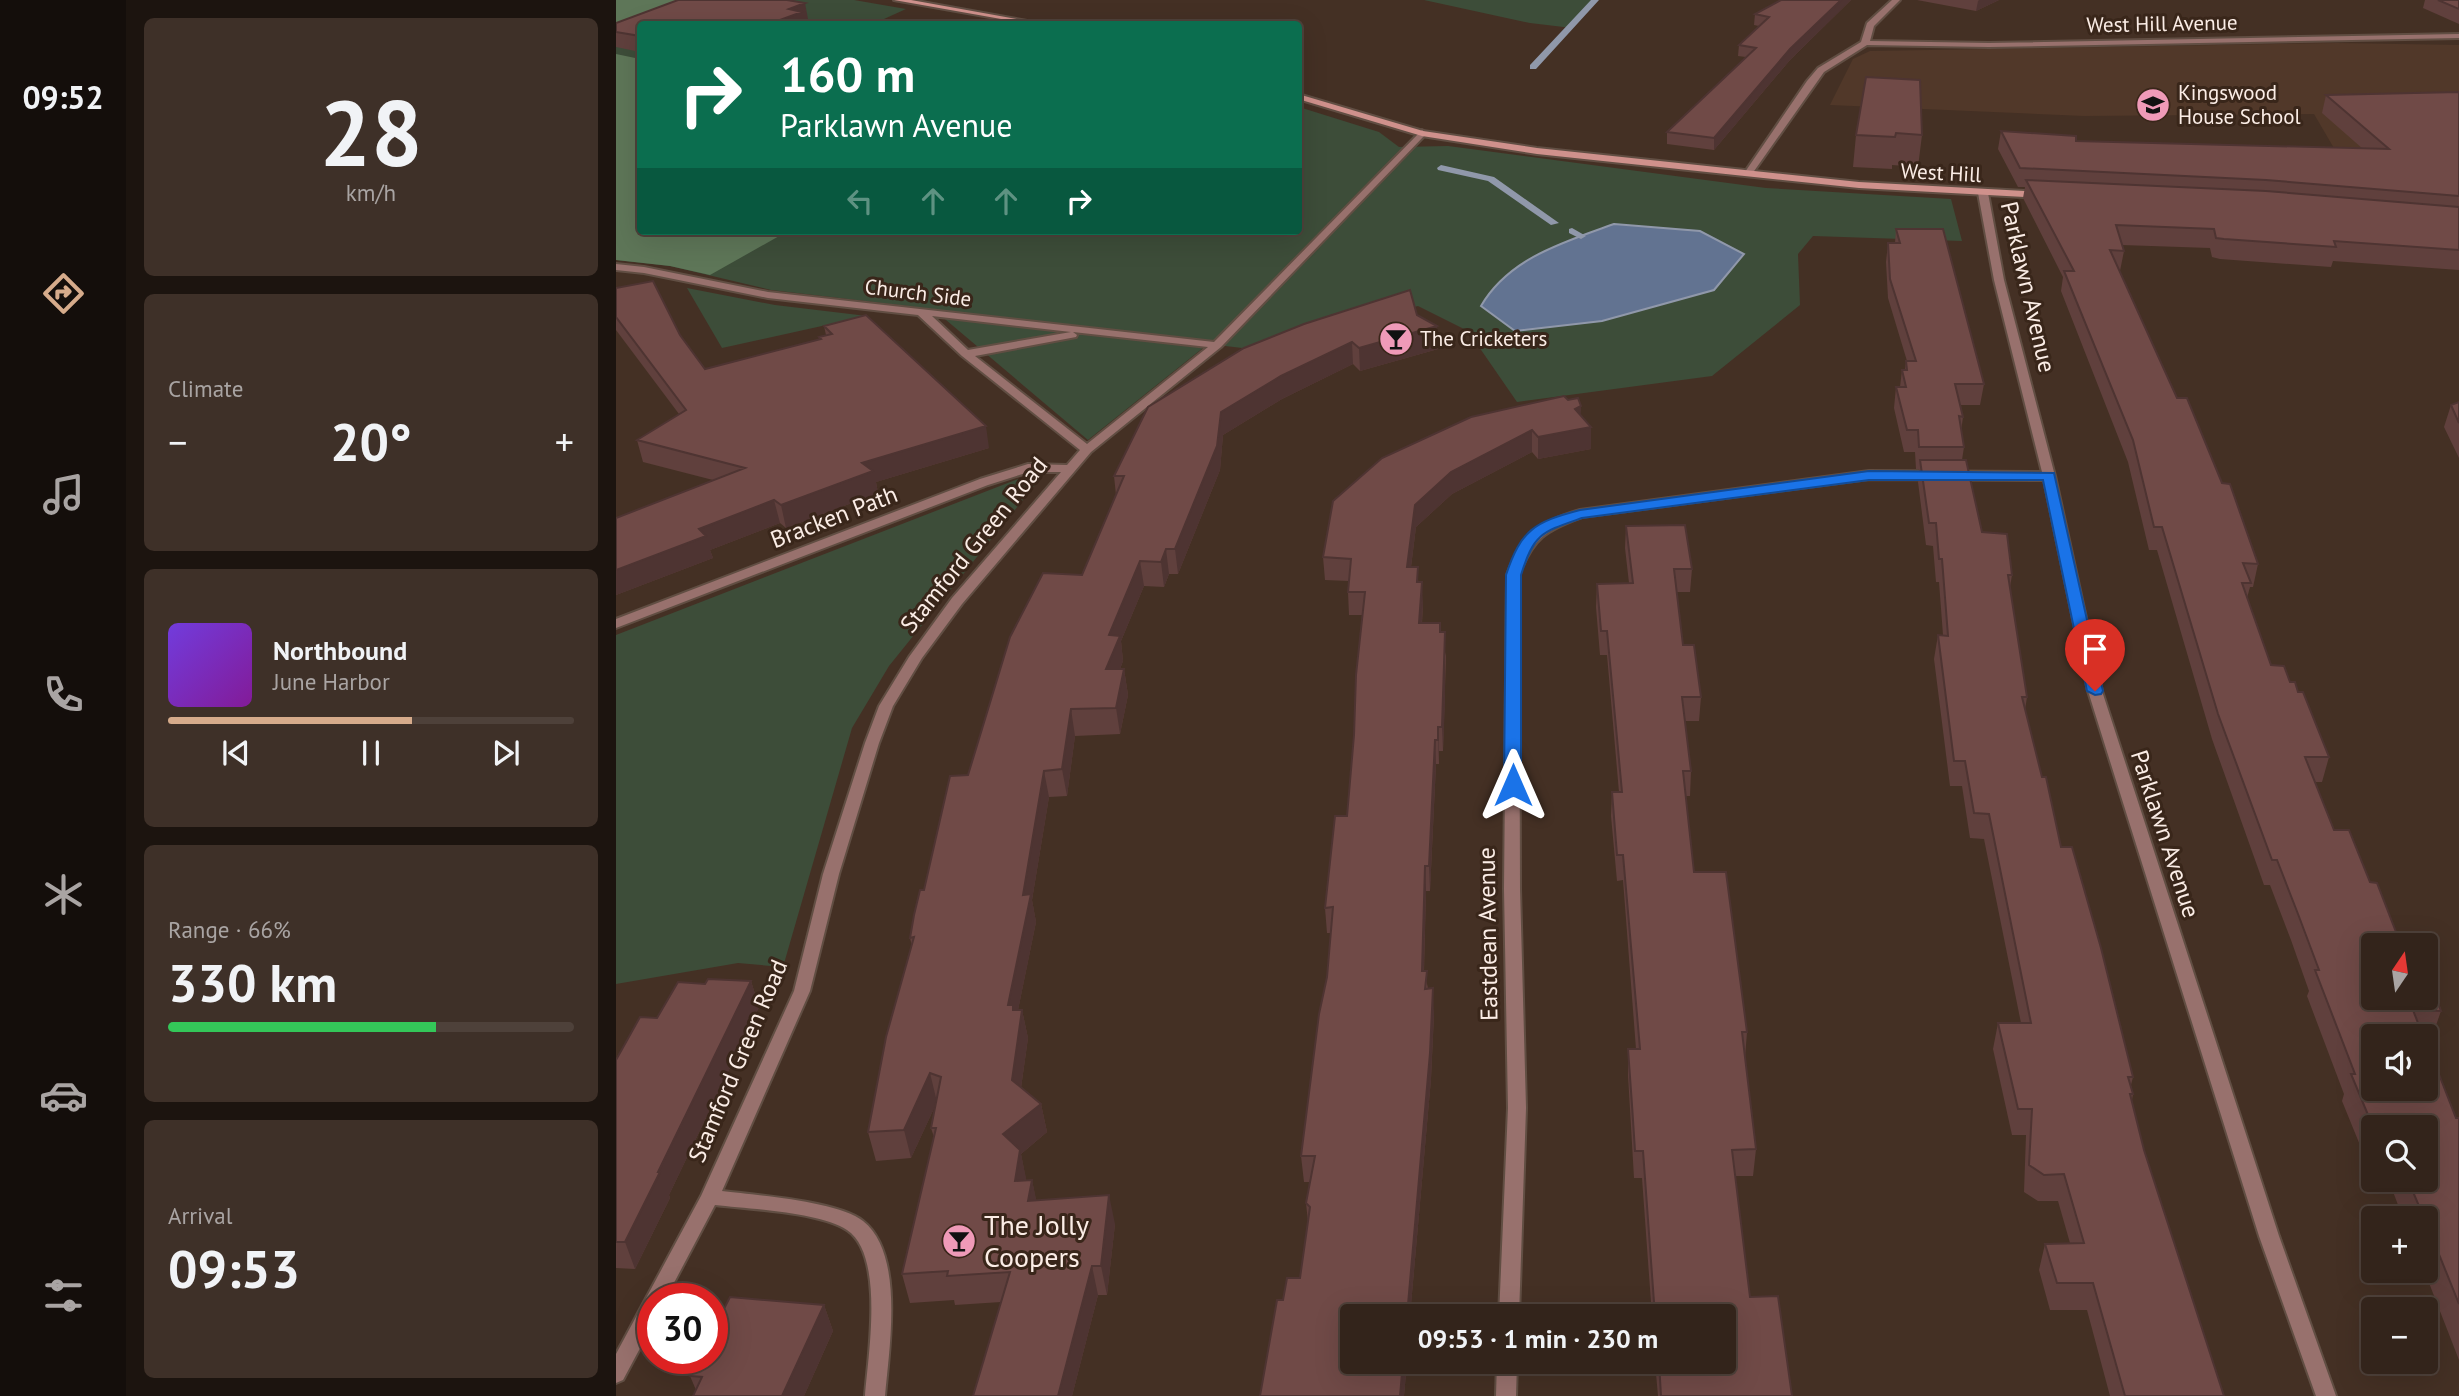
<!DOCTYPE html>
<meta charset="utf-8">
<style>
body{margin:0;font-family:"PT Sans",sans-serif;background:#3e3028;color:#f1f3f6;height:100vh;display:flex;flex-direction:column;font-size:26px;white-space:nowrap}
*{box-sizing:border-box;margin:0}
p{font-size:23px;color:#a9a4a3}
.icon{flex:none;width:38px;height:38px;fill:none;stroke:currentColor;stroke-width:2;stroke-linecap:round;stroke-linejoin:round}
.map{position:relative;flex:1;overflow:hidden}
.details{display:flex;flex-direction:column;gap:18px;padding:18px;background:#1c140f;width:490px}
.details>*{flex:none}
.top-card{position:absolute;left:21px;top:21px;width:665px;height:214px;border-radius:7px;box-shadow:0 7px 28px #0002,0 0 0 2px #4e413a;background:#0b6e4f;color:#fff;overflow:hidden}
.needle{width:46px;rotate:13deg}
.tools{position:absolute;left:1745px;top:933px;display:grid;gap:14px}
.tools a{display:grid;place-items:center;width:77px;height:77px;border-radius:7px;background:#33241b;box-shadow:0 7px 28px #0002,0 0 0 2px #4e413a;font-size:35px}
.speed{position:absolute;left:21px;top:1283px;display:flex;gap:14px;font-size:35px;font-weight:700;text-align:center}
.speed>*{display:grid;place-content:center;width:91px;height:91px;border-radius:50%;background:#33241b;box-shadow:0 7px 28px #0002,0 0 0 2px #4e413a;line-height:1}
.speed .limit{border:10px solid #d22;background:#fff;color:#111}
.pin{position:absolute;display:grid;place-items:center;width:60px;height:60px;color:#fff;margin:-72px -30px;border-radius:50% 50% 50% 0;rotate:-45deg;box-shadow:0 0 7px #0007}
.pin .icon{rotate:45deg}
.me{position:absolute;width:77px;margin:-38px;rotate:0deg;stroke-linejoin:round;filter:drop-shadow(0 0 5px #0008)}
.turn{display:flex;align-items:center;gap:24px;height:147px;padding:0 28px;font-size:32px}
.turn .icon{width:91px;height:91px;stroke-width:2.5}
.turn b{display:block;font-size:49px;line-height:60px}
.lanes{display:flex;align-items:center;height:66px;padding:0 28px;background:#0003;justify-content:center;gap:35px;direction:ltr}
.lanes .off{opacity:.35}
.big{font-size:52px;font-weight:800;line-height:1.1}
.details .tile{flex:1;display:flex;flex-direction:column;justify-content:center;gap:10px;min-width:0;padding:0 24px;border-radius:10px;background:#3e3028}
.details .dial{align-items:center;gap:0}
.dial b{font-size:91px;line-height:1}
.song{display:flex;align-items:center;gap:21px}
.cover{width:84px;height:84px;border-radius:10px;background:linear-gradient(135deg,hsl(260 70% 55%),hsl(290 70% 35%))}
.played{height:7px;border-radius:4px;background:linear-gradient(90deg,#d6ab8b 60%,#4e413a 60%)}
.keys{display:flex;justify-content:space-around;direction:ltr}
.heat{display:flex;justify-content:space-between;align-items:center;font-size:38px;direction:ltr}
.charge{height:10px;border-radius:5px;background:linear-gradient(90deg,#34c759 66%,#4e413a 0)}
.trip{position:absolute;left:724px;top:1304px;width:396px;height:70px;border-radius:7px;background:#33241b;box-shadow:0 7px 28px #0002,0 0 0 2px #4e413a;font-weight:800;line-height:70px;text-align:center}
main{display:flex;flex:1;min-height:0}
.tab-bar{display:flex;flex-direction:column;width:126px;justify-content:space-around;align-items:center;background:#140e0b;color:#a9a4a3}
.tab-bar .icon{width:49px;height:49px}
.tab-bar .active{color:#d6ab8b}
.tab-bar b{font-size:32px;color:#f1f3f6}
.map>svg:first-child{display:block}
.built{fill:#513829}
.green{fill:#3d4d39}
.forest{fill:#5e7658}
.water{fill:#627391;stroke:#9098aa;stroke-width:2}
.lines{fill:none;stroke-linecap:round;stroke-linejoin:round}
.stream{fill:#9098aa;fill-rule:evenodd}
.street-casing{stroke:#614e43;stroke-width:4}
.secondary-casing{stroke:#614e43;stroke-width:4}
.street{fill:#98716d;fill-rule:evenodd}
.secondary{fill:#cf918c;fill-rule:evenodd}
.wall{fill:#60403d}
.shaded-wall{fill:#4e3432}
.building{fill:#704a47;stroke:#4e3432;stroke-width:2}
.route{fill:#1a73e8;stroke:#114b97;stroke-width:2}
.labels{text-anchor:middle;stroke-width:6;stroke-linejoin:round;paint-order:stroke}
.far-street-label{font-size:21px;fill:#fbede6;stroke:#39261a}
.far-poi-label{font-size:21px;fill:#fbede6;stroke:#39261a;text-anchor:start}
.street-label{font-size:24px;fill:#fbede6;stroke:#39261a}
.near-poi-label{font-size:28px;fill:#fbede6;stroke:#39261a;text-anchor:start}
</style>
<main>
<nav class="tab-bar">
<b>09:52</b>
<svg class="icon active" aria-label="directions" viewBox="0 0 24 24"><path d="M12 3l9 9-9 9-9-9zM9 14v-3h6M13 9l2 2-2 2"/></svg>
<svg class="icon" aria-label="music" viewBox="0 0 24 24"><path d="M9 18V5l10-2v13"/><circle cx="6" cy="18" r="3"/><circle cx="16" cy="16" r="3"/></svg>
<svg class="icon" aria-label="phone" viewBox="0 0 24 24"><path d="M5 4h4l2 5-3 2q2 4 5 5l2-3 5 2v4C11 20 4 13 5 4z"/></svg>
<svg class="icon" aria-label="climate" viewBox="0 0 24 24"><path d="M12 3v18M4 7l16 10M4 17L20 7"/></svg>
<svg class="icon" aria-label="car" viewBox="0 0 24 24"><path d="M5 17H2v-5l4-1 3-4h7l3 4 3 1v5h-3M9 17h6M6 11h13"/><circle cx="7" cy="17" r="2"/><circle cx="17" cy="17" r="2"/></svg>
<svg class="icon" aria-label="filters" viewBox="0 0 24 24"><path d="M4 7h16M4 17h16"/><circle cx="9" cy="7" r="2"/><circle cx="15" cy="17" r="2"/></svg>
</nav>
<section class="details">
<div class="tile dial"><b>28</b><p>km/h</p></div>
<div class="tile"><p>Climate</p>
<div class="heat"><a>−</a><b class="big">20°</b><a>+</a></div>
</div>
<div class="tile">
<div class="song"><i class="cover"></i><div><b>Northbound</b><p>June Harbor</p></div></div>
<div class="played"></div>
<div class="keys"><svg class="icon" aria-label="previous" viewBox="0 0 24 24"><path d="M18 5L8 12l10 7zM5 5v14"/></svg><svg class="icon" aria-label="pause" viewBox="0 0 24 24"><path d="M8 5v14M16 5v14"/></svg><svg class="icon" aria-label="next" viewBox="0 0 24 24"><path d="M6 5l10 7-10 7zM19 5v14"/></svg></div>
</div>
<div class="tile"><p>Range · 66%</p><b class="big">330 km</b><div class="charge"></div></div>
<div class="tile"><p>Arrival</p><b class="big">09:53</b></div>
</section>
<div class="map">
<svg width="1843" height="1396" viewBox="0 0 1843 1396">
<rect width="100%" height="100%" fill="#443024"/>
<!-- built -->
<path class="built" d="M1721 43 1843 45V164L1729 167 1698 114 1468 116 1214 105 1237 59 1254 51Z"/>
<!-- green -->
<path class="green" d="M0 0H238L290 9 257 24H24V231H682L683 107 763 132 783 147 832 146 1150 188 1335 199 1346 241 1197 236 1182 254 1184 305 1096 376 901 402 852 331 802 306 635 349 592 344 472 440 317 309 155 290 54 266 0 260Z
M808 0H981L956 28 914 23Z
M71 288 159 305 251 316 106 348Z
M402 479 419 485 273 666 236 728 167 967 122 963 0 984V635Z"/>
<!-- forest -->
<path class="forest" d="M0 0H75L0 30Z
M0 54 24 59V231H172L94 275 54 266 0 260Z"/>
<!-- water -->
<path class="water" d="M998 224 1084 231 1128 254 1098 290 986 321 899 331 865 306C893 258 948 242 998 224Z"/>
<g class="lines">
<!-- stream -->
<path class="stream" d="M975 0H983L920 69H914V65Z
M825 165 878 177 943 223 935 225 872 181 822 170 821 168Z
M956 228 970 236 965 239 953 233V229Z"/>
<!-- street casing -->
<g class="street-casing">
<path id="street" d="M1276 0H1284L1258 26 1254 41 1373 43 1843 34V38L1373 47 1251 45 1208 72 1136 174H1130L1129 172 1191 81 1202 68 1245 42 1251 23Z
M806 130 810 133 809 135 605 347 475 452 346 604 306 658 277 706 263 743 223 874 194 991 106 1191C139 1195 222 1201 247 1221 289 1254 273 1349 269 1396H249C252 1356 269 1255 231 1230 203 1212 134 1209 99 1205L50 1298H37V1324L7 1380 0 1383V1354L85 1196 178 991 207 874 249 743 263 706 293 657 336 598 445 472H413L372 485 0 628V619L364 479 412 464 451 465 464 450 346 356 302 315 152 298 28 273 0 270V264L28 267 152 292 598 342ZM316 316 455 332 352 350ZM457 332 592 347 471 444 359 356 460 337 461 335Z
M1367 190 1372 193 1388 280 1439 476 1486 691 1663 1236 1720 1396H1700L1643 1236 1472 691 1428 480 1253 479 966 517C930 530 917 538 903 575L904 889 910 1108 903 1316H883L892 1108 888 889 891 575C905 535 923 522 964 510L1253 471 1426 472 1378 280 1362 193Z
M881 1362H901L900 1396H880Z"/>
</g>
<!-- secondary casing -->
<g class="secondary-casing">
<path id="secondary" d="M278 0H295L428 24H414Z
M682 94 807 131 921 148 1243 182 1425 192 1430 195 1425 198 1243 188 921 154 806 136 682 99Z"/>
</g>
<!-- street -->
<use href="#street" class="street"/>
<!-- secondary -->
<use href="#secondary" class="secondary"/>
</g>
<!-- wall -->
<path class="wall" d="M1165 0H1235L1174 60 1098 150 1051 144V132L1130 57 1122 56 1123 45 1143 26 1138 25 1139 14Z
M1301 0H1383L1360 11Z
M1809 0H1843V24L1807 8Z
M192 19 188 21V24H24V52L0 47V23Z
M1250 77 1306 135 1302 167 1276 165V169L1237 167 1240 135Z
M1843 92V270L1717 261 1715 267 1604 259 1596 257 1594 248 1506 245 1508 251 1504 271H1503L1561 398 1606 483 1642 564 1637 587H1634L1631 598 1655 665 1674 682 1682 692 1713 757 1706 782H1699L1757 945 1825 1011 1816 1037 1757 1036 1840 1118H1843V1360L1808 1270H1810V1218H1787L1776 1189H1762L1758 1180H1810L1757 1127V1177L1726 1101 1728 1094 1691 996 1693 991 1675 940 1654 885H1648L1596 739 1541 550H1533L1512 462 1445 291 1447 277 1407 198 1409 187H1402L1382 149 1385 131 1460 141 1747 149 1706 113 1710 95Z
M1280 229 1368 384 1364 405H1344L1347 417 1345 432 1348 447 1346 460 1366 532 1396 575 1394 587 1411 697 1409 710 1426 777 1445 847 1517 1077 1515 1085 1517 1094 1516 1100 1528 1150 1608 1396H1494L1471 1310H1434L1423 1270 1429 1244 1454 1243 1442 1201H1422L1408 1192 1410 1135H1396L1377 1049 1382 1023H1405L1368 839 1354 838 1346 786H1334L1318 659 1322 635H1327L1323 582H1320L1317 546 1310 545 1302 482 1303 469H1300L1299 452H1288L1278 408 1280 387H1284L1286 370H1289L1290 361H1291L1272 298 1270 262 1272 243H1279Z
M0 288 64 335 89 369 204 340 203 337 210 335 208 326 373 448 260 482 262 493 170 528 164 523 94 550 97 558 0 595V518L97 480 27 462 21 440 63 414 0 330Z
M801 315 821 326 822 349 744 371 737 364 666 399 607 435 604 470 562 574H553L548 587 528 586 505 641 507 661 504 669H508L512 695 504 734 459 736 451 796 433 797 416 900 420 922 402 1010H406L412 1038 405 1088 425 1104 431 1132 405 1154 410 1180H416L420 1201 499 1224 491 1295H482L456 1396H357L385 1302 339 1305 338 1300 294 1303 286 1274 318 1137 315 1128 320 1104 295 1158 260 1161 252 1132 296 946 294 938 308 890 352 775 466 575 500 495 498 476 532 407Z
M952 400 965 406 964 415 975 449 922 459 916 452 836 494 800 527 795 567 803 582 807 605 806 623 824 632 830 656 827 751H823V764H820L814 891H810L808 971 818 1014 815 1079 794 1316H737L791 1362 788 1396H644L667 1300 684 1278 692 1222 690 1203 694 1182H688L685 1156 711 977 715 933H711L709 908 731 816 738 735 747 615H733L732 592 733 581 709 580 707 557Z
M1843 402V458L1828 427 1835 405Z
M1010 526 1076 569 1074 592H1061L1067 645 1085 697 1083 721H1069L1075 771 1074 796H1069L1078 872 1131 1032 1129 1058 1140 1149 1137 1176H1119L1134 1297 1176 1396H1042L1039 1362H1108V1316H1036L1026 1178H1018L1012 1075V1049H1020L1007 880 1001 881 995 816 996 792H1003L991 655H984L980 607 981 584 1013 583 1009 548Z
M135 981 143 1007 53 1195 54 1198 19 1269 0 1268V1060L41 1018 89 984Z
M208 1305 217 1331 188 1396H77L80 1390 74 1376Z"/>
<!-- shaded-wall -->
<path class="shaded-wall" d="M1225 0H1235L1174 60 1098 150V138L1174 49Z
M1363 0H1383L1360 11 1362 1Z
M189 3 192 19 188 21V24H153L173 9Z
M821 326 822 349 744 371 743 348Z
M736 342 737 364 666 399 607 435 604 470 562 574 559 549 605 412 665 376Z
M965 406 964 427 959 409Z
M370 426 373 448 260 482 262 493 170 528 165 505 246 463Z
M975 427V449L922 459V437Z
M916 430V452L836 494 800 527 792 590 791 567 799 505 835 472Z
M158 500 164 523 94 550 97 558 0 595V570L83 529Z
M550 549 553 574 548 587 545 562Z
M524 561 528 586 505 641 507 661 494 695 490 669 493 635Z
M806 582 807 605 804 647 803 623Z
M829 632V704L827 751 826 727Z
M508 669 512 695 504 734 500 708Z
M455 709 459 736 451 796 446 769Z
M822 727 823 751V764L822 740Z
M819 740 820 764 814 891 813 866Z
M428 771 433 797 416 900 420 922 400 1020 406 1010 412 1038 402 1109 396 1080 392 1005 407 895Z
M809 866 810 891 807 997 806 971Z
M135 981 143 1007 53 1195 54 1198 19 1269 9 1242Z
M817 988 818 1014 815 1079 794 1316H791Z
M314 1073 321 1102 295 1158 288 1130Z
M425 1104 431 1132 405 1154 410 1178 406 1209 387 1134Z
M416 1180 422 1208 412 1201Z
M493 1195 499 1224 491 1295 485 1266Z
M476 1266 482 1295 456 1396H442Z
M208 1305 217 1331 188 1396H166Z
M787 1362H791L788 1396H784Z"/>
<!-- building -->
<path class="building" d="M62 0H171L189 3 173 9 186 12 153 24H24V36L0 32V23Z
M1165 0H1225L1174 49 1098 138 1051 132 1140 48 1123 45 1153 17 1139 14Z
M1822 0H1843V9Z
M1250 77 1304 80 1306 135 1280 133 1279 137 1240 135Z
M1843 92V196L1650 180 1404 168 1385 131 1460 136V141L1773 149 1710 95Z
M1410 180 1650 191 1843 207V250L1718 241 1720 247 1608 239 1600 238 1598 229 1500 225 1508 251 1494 250 1561 398H1571L1606 483 1614 484 1642 564 1627 563 1635 583H1626L1655 665 1668 666 1674 682H1679L1682 692H1687L1713 757H1689L1718 830H1733L1754 882 1761 883 1785 945H1757V998H1810V977H1812L1825 1011 1797 1010 1807 1036H1757V1088H1810V1041L1840 1118H1843V1304L1810 1222V1218H1808L1792 1180H1810V1127H1757L1735 1074H1739L1699 970H1703L1682 914 1661 860H1656L1602 714 1546 527H1538L1517 440 1448 271H1458Z
M1280 229H1327L1368 384H1339L1347 417 1343 416 1348 447H1303L1302 430H1291L1280 387H1290L1286 370H1291L1290 361H1300L1274 279 1272 243H1284Z
M37 281 64 335 89 369 205 339 203 337 216 334 208 326 250 315 370 426 246 463 257 471 165 505 158 500 83 529 90 536 0 570V518L129 468 21 440 70 410 0 317V288Z
M794 290 801 315 821 326 743 348 736 342 665 376 605 412 601 446 559 549H550L545 562 524 561 493 635 504 636 490 669H508L500 708 455 709 446 769 428 771 407 895 415 894 392 1005H397V1010H406L396 1080 425 1104 387 1134 404 1150 399 1181 416 1180 412 1201 493 1195 485 1266H476L442 1396H357L394 1272 331 1276 332 1271 286 1274 320 1128H315L325 1077 314 1073 288 1130 252 1132 270 1037 298 937 294 938 298 915 304 890H308L334 776 352 775 394 637 427 573 466 575 508 476H498L532 407 628 348 688 324Z
M948 396 952 400 962 398 965 406 959 409 975 427 922 437 916 430 835 472 799 505 791 567H802L801 582H806L803 623H824V632H829L826 727H822V740H819L813 866H809L806 971H811L809 989 817 988 814 1053 791 1316H737V1362H787L784 1396H644L661 1300H667L671 1278H684L694 1207 690 1203 699 1156H685L703 1014 711 977 717 907 709 908 719 816H731L738 735 740 675 749 592H732L735 559 707 557 717 501 766 458 855 417Z
M1843 402V423L1835 405Z
M1304 460H1350L1366 532 1391 534 1396 575H1392L1411 697H1406L1426 777H1430L1445 847H1456L1485 948 1517 1077H1512L1517 1094H1514L1528 1150 1608 1396H1509L1477 1283H1441L1429 1244 1468 1243 1448 1174 1428 1175 1413 1165 1416 1109H1402L1382 1023H1415L1373 814 1358 813 1349 761H1338L1322 635 1332 636 1326 559H1323L1320 523H1313Z
M1069 525 1076 569H1058L1067 645H1078L1085 697H1066L1075 771H1067L1078 872H1110L1131 1032H1126L1140 1149 1116 1150 1134 1297 1162 1296 1176 1396H1045L1043 1362H1108V1316H1039L1027 1151H1019L1016 1105 1012 1049H1024L1007 855H1001L996 792H1006L991 631H985L981 584 1017 583 1010 526Z
M92 979 135 981 42 1172H44L9 1242H0V1060L24 1017 41 1018 62 982 89 984Z
M114 1297 208 1305 166 1396H77L86 1377 74 1376 83 1358H96V1332Z"/>
<!-- route -->
<path class="route" d="M1253 471 1438 473 1487 691 1485 694 1479 695 1471 691 1427 480H1253L966 518C926 532 918 533 905 575V785L897 790 891 788 888 785 890 575C905 530 918 522 964 510Z"/>
<!-- icons -->
<defs>
<g id="school-disc" transform="scale(1.75)"><circle r="9.5" fill="#ef9ab8" stroke="#39261a"/><path d="M0-5L7-2L0 1L-7-2ZM-4 1L0 2.5L4 1V4Q0 6-4 4Z" fill="#111"/></g>
<g id="bar-disc" transform="scale(1.75)"><circle r="9.5" fill="#ef9ab8" stroke="#39261a"/><path d="M-6-5H6L.8 .8V4.5H3.5V6h-7V4.5H-.8V.8Z" fill="#111"/></g>
</defs>
<g fill-rule="evenodd">
<use href="#school-disc" x="1537" y="105"/>
<use href="#bar-disc" x="780" y="339"/>
<use href="#bar-disc" x="343" y="1241"/>
</g>
<g class="labels">
<!-- far-street labels -->
<g class="far-street-label">
<text transform="translate(1546 24) rotate(-1)" y="7">West Hill Avenue</text>
<text transform="translate(1325 173) rotate(3)" y="7">West Hill</text>
<text transform="translate(302 293) rotate(7)" y="7">Church Side</text>
</g>
<!-- far-poi labels -->
<g class="far-poi-label">
<text x="1562" y="100">Kingswood<tspan x="1562" dy="24">House School</tspan></text>
<text x="804" y="346">The Cricketers</text>
</g>
<!-- street labels -->
<g class="street-label">
<text transform="translate(1412 287) rotate(77)" y="8">Parklawn Avenue</text>
<text transform="translate(218 517) rotate(-21)" y="8">Bracken Path</text>
<text transform="translate(358 545) rotate(-51)" y="8">Stamford Green Road</text>
<text transform="translate(1549 834) rotate(72)" y="8">Parklawn Avenue</text>
<text transform="translate(872 934) rotate(-91)" y="8">Eastdean Avenue</text>
<text transform="translate(122 1061) rotate(-67)" y="8">Stamford Green Road</text>
</g>
<!-- near-poi labels -->
<g class="near-poi-label">
<text x="368" y="1235">The Jolly<tspan x="368" dy="32">Coopers</tspan></text>
</g>
</g>
</svg>
<div class="tools">
<a><svg class="needle" viewBox="-14 -14 28 28"><path d="M0-13l5 13h-10z" fill="#e53935"/><path d="M0 13l5-13h-10z" fill="#a9a4a3"/></svg></a>
<a><svg class="icon" aria-label="sound" viewBox="0 0 24 24"><path d="M4 9h4l5-4v14l-5-4H4zM17 9q2 3 0 6"/></svg></a>
<a><svg class="icon" aria-label="search" viewBox="0 0 24 24"><circle cx="10" cy="10" r="6"/><path d="M15 15l6 6"/></svg></a>
<a>+</a>
<a>−</a>
</div>
<div class="speed"><div class="limit">30</div></div>
<div class="pin" style="left:1479px;top:691px;background:#d93025"><svg class="icon" aria-label="arrive" viewBox="0 0 24 24"><path d="M6 21V4h12l-3 4 3 4H6"/></svg></div>
<svg class="me" style="left:897px;top:785px" viewBox="-20 -20 40 40"><path d="M0-17L14 15 0 8-14 15z" fill="#1a73e8" stroke="#fff" stroke-width="4"/></svg>
<div class="trip">09:53 · 1 min · 230 m</div>
<div class="top-card">
<div class="turn"><svg class="icon" aria-label="right" viewBox="0 0 24 24"><path d="M7 20v-9h11M14 6l5 5-5 5"/></svg><div><b>160 m</b>Parklawn Avenue</div></div>
<div class="lanes"><svg class="icon off" aria-label="left" viewBox="0 0 24 24"><path d="M17 20v-9H6M10 6l-5 5 5 5"/></svg><svg class="icon off" aria-label="ahead" viewBox="0 0 24 24"><path d="M12 20V5M6 11l6-6 6 6"/></svg><svg class="icon off" aria-label="ahead" viewBox="0 0 24 24"><path d="M12 20V5M6 11l6-6 6 6"/></svg><svg class="icon" aria-label="right" viewBox="0 0 24 24"><path d="M7 20v-9h11M14 6l5 5-5 5"/></svg></div>
</div>
</div>
</main>
